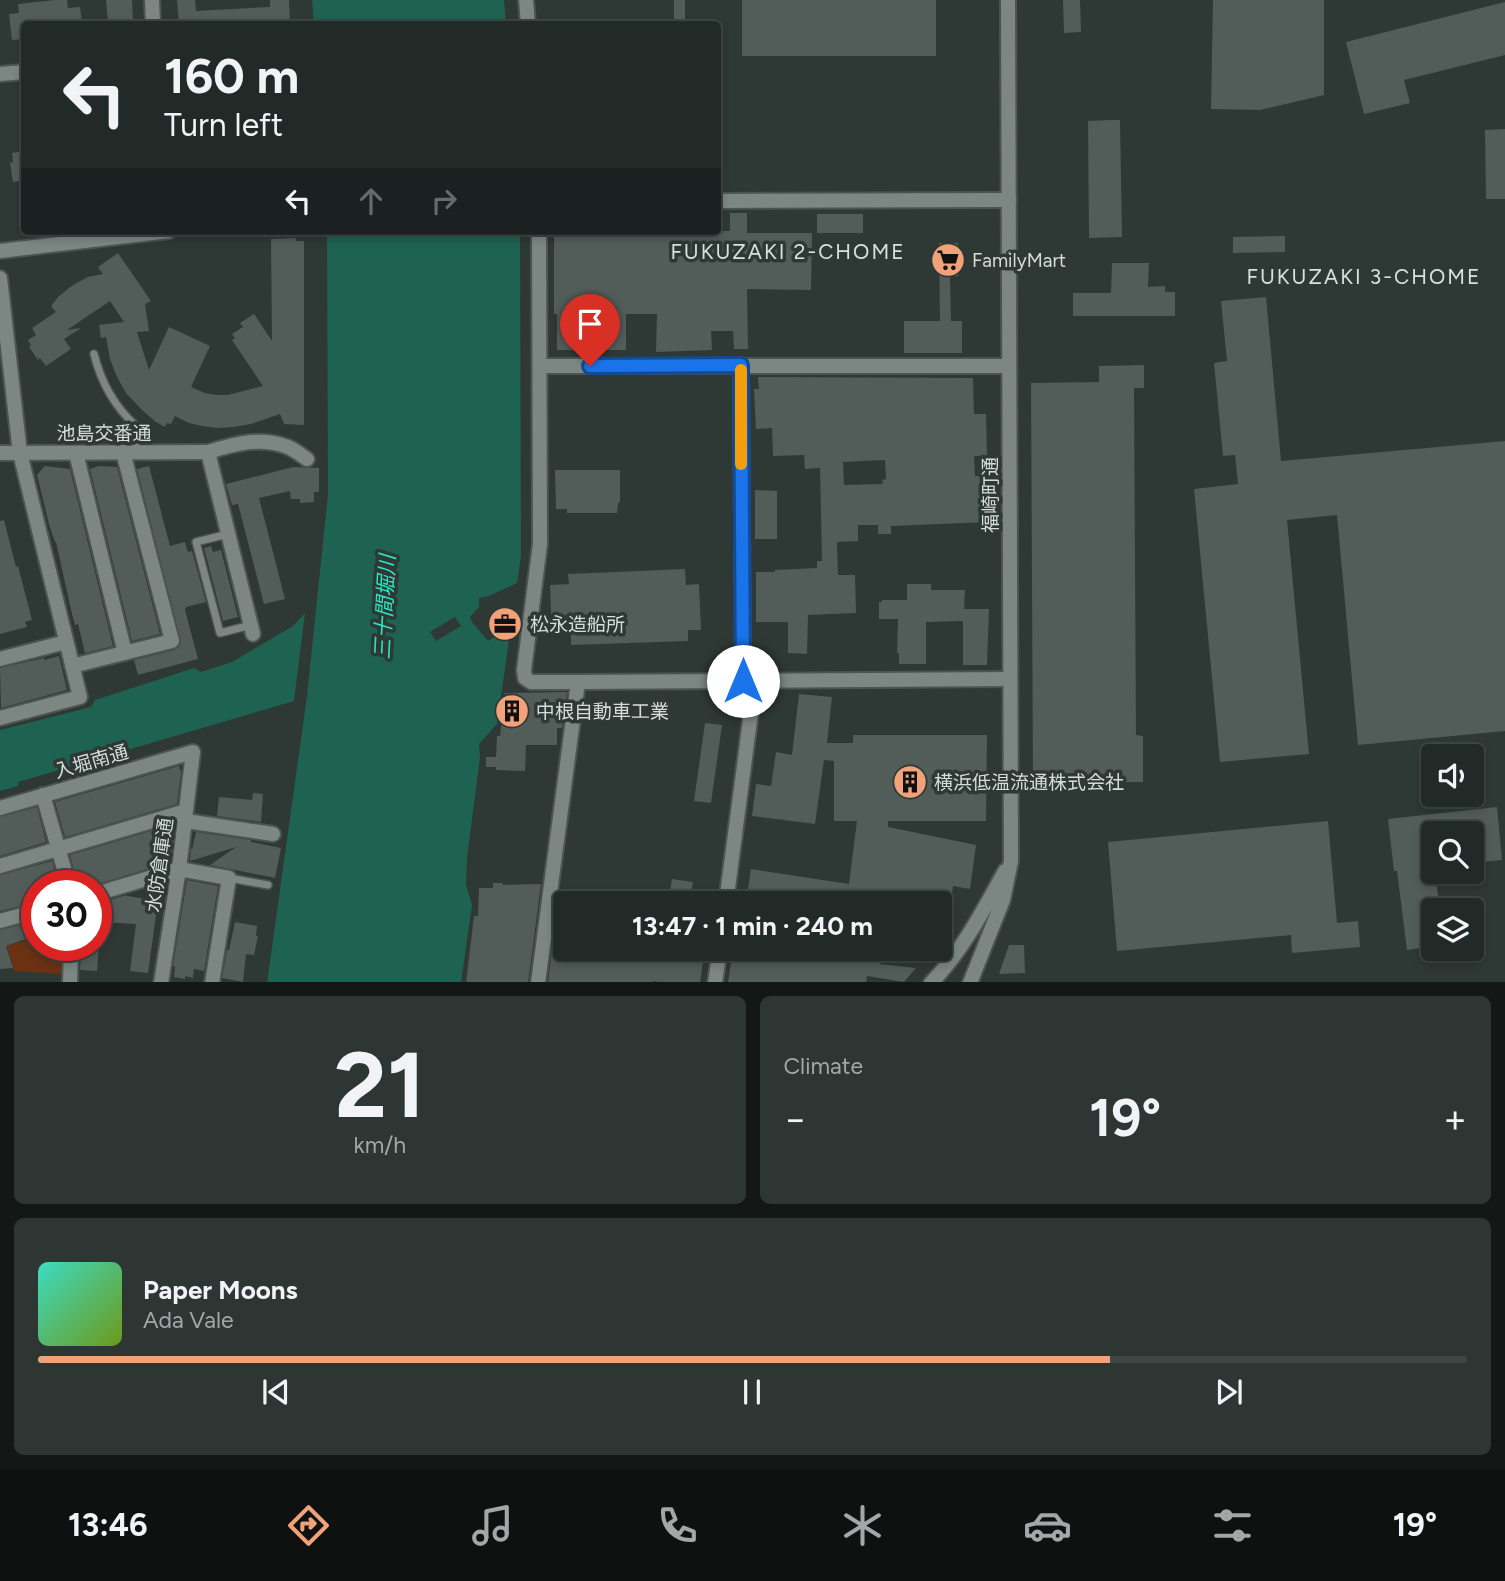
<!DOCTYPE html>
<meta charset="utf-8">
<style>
body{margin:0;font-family:Figtree,"Noto Sans JP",sans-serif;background:#2e3634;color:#f1f3f6;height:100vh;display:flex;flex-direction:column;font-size:26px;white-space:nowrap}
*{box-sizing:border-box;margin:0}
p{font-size:23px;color:#a2a7a8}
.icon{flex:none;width:38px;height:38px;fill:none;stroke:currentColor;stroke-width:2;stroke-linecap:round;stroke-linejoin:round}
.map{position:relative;height:982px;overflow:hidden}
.sheet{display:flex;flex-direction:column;gap:14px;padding:14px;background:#131716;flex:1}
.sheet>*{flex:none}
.hud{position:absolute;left:21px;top:21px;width:700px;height:214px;border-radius:7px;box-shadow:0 4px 10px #0003,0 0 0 2px #3f4645;background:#222a28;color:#f1f3f6;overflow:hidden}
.tools{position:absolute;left:1421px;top:744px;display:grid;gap:14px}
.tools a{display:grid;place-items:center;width:63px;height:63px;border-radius:7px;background:#222a28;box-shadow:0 4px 10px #0003,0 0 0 2px #3f4645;font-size:35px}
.speed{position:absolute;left:21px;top:870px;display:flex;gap:14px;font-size:35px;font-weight:700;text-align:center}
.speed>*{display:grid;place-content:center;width:91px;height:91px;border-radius:50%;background:#222a28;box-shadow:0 4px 10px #0003,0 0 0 2px #3f4645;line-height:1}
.speed .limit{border:10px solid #d22;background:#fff;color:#111}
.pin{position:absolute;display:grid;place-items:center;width:60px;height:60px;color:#fff;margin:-72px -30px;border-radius:50% 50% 50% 0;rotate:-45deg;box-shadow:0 0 7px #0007}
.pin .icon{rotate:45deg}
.me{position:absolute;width:77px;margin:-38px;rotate:0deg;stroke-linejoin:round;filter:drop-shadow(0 0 5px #0008)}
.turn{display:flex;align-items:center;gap:24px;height:147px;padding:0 28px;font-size:32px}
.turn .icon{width:91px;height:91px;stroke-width:2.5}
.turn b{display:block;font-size:49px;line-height:60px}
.lanes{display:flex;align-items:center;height:66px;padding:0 28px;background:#0003;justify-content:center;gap:35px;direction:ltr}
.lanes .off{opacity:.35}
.big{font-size:52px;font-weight:700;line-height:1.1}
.sheet .card{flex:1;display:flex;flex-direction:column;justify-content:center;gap:10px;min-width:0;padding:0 24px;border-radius:10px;background:#2e3634}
.sheet .dial{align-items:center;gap:0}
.dial b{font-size:91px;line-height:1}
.song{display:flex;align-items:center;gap:21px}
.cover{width:84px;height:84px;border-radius:10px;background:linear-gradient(135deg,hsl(170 70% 55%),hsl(80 70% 35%))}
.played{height:7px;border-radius:4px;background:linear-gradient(90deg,#f1a27b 75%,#3f4645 75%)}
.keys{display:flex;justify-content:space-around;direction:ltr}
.heat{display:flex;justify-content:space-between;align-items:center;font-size:38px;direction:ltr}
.sheet .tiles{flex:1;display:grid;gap:14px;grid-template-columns:1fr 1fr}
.card:last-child{grid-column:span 2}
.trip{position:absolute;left:553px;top:891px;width:399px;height:70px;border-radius:7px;background:#222a28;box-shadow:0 4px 10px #0003,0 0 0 2px #3f4645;font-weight:700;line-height:70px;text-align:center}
.dock{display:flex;height:112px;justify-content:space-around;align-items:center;background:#0e1110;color:#a2a7a8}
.dock .icon{width:49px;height:49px}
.dock .selected{color:#f1a27b}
.dock b{font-size:32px;color:#f1f3f6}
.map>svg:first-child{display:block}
.green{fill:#6a3213}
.water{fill:#1e6252}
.pier{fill:#2e3835}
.building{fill:#525c59;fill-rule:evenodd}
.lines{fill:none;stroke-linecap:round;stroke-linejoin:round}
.service-casing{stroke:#4c5451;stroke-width:10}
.minor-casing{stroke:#4c5451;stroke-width:18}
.tertiary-casing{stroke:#4c5451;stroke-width:18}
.service{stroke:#7c8783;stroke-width:7}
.minor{stroke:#7c8783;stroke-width:14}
.tertiary{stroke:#7c8783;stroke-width:14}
.route-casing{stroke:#114b97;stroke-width:18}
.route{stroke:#1a73e8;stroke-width:12}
.slow{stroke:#f59e0b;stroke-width:12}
.labels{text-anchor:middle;stroke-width:7;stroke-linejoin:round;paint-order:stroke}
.poi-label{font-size:19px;fill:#d6dcda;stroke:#2e3835;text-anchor:start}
.street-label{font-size:19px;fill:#d6dcda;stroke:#2e3835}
.neighbourhood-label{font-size:21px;letter-spacing:2px;fill:#d5e1dd;stroke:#2e3835}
.water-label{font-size:21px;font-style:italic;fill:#2ae5bf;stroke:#2e3835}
</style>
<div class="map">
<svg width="1505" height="983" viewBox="0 0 1505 983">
<rect width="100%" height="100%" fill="#2e3835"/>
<!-- green -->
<path class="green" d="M37 937V945H67L65 970 62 974 14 971 7 946Z"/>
<!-- water -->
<path class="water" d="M312 0H504L506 24H314Z
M327 231H520L521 556 517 583 489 596 479 598V607L470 617 472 622 488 641 503 632 510 633 497 724 479 744 480 757 467 858 466 885 472 905 461 982 267 983 307 696 328 494Z
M305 613 294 701 18 782V786L0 791V730L91 707 95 700 194 668 201 672 232 662 293 626Z"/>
<!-- pier -->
<path class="pier" d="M455 617 461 626 436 641 430 632Z"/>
<!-- building -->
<path class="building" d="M55 0H67L68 8 80 7 82 24H24V39L12 40 9 14 19 13 18 4Z
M106 0H132L133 24H108Z
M177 0H195L196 11 270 7V0H289L290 24H179Z
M674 0H685V24H674Z
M742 0H936V56H742Z
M1063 0H1080L1081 32 1064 33Z
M1213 0H1324V95L1260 110 1211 109Z
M1505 2V55L1404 80 1410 103 1364 114 1346 42Z
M1110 120H1120L1122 237 1089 238 1088 121Z
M1505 129V199H1486L1485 130Z
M24 151V180L13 182 10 163 13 162 12 153Z
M730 213H747V233H812L811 290 747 289 748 349H734L733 331H711L712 350 656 352 657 314H626V350H557V314H554V231H730Z
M817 214H863V233H817Z
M1285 236V252L1233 253V237Z
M296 238V241H304V425L284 424 280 414 251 424 234 427 217 428 202 426 189 423 175 416 171 424 167 423 165 427 156 422 142 410 126 393 117 377 110 359 106 337 101 338 99 325 124 322 110 301 67 330 81 328 64 339 71 349 46 366 40 358 38 360 29 347 31 345 28 340 36 335 32 328 56 312 51 306 59 296 73 285 88 277 103 274 98 267 118 253 151 301 145 304 149 331 137 332 149 370 169 327 210 346 191 387 205 393 216 395H228L263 386 232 340 235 338 232 334 243 327 240 323 254 314 272 341 271 239Z
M939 243H958V276H950L951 321H962V353H904V321H940Z
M1112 263H1149L1148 287 1165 286V292H1175V316H1073V293H1111Z
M1266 297 1281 461 1505 441V731L1358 745 1337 515 1287 520 1309 754 1220 762 1194 489 1238 484 1235 455 1223 456 1214 363 1227 361 1221 301Z
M1144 365V388H1134L1136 735 1143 736V782L1033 783 1031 383 1099 382V366Z
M758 377 973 378 974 414H986L987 456H974L975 476H985L987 522 891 526V534H878V525H858V541L837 542 838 575H855L856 613 808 615 807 654 788 653V622H756V572H775V570L817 568V561H822L820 468 805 469 804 455 773 456 772 428 756 429 754 389H759ZM885 460 886 479 882 480 883 484 844 485 843 462Z
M45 466 70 469 113 646 85 653 78 624 75 625 72 614 56 542H55L49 524 37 475Z
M99 466 117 467 160 634 132 641 90 469Z
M149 466 170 546 185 542 188 552 192 551 206 602 186 607 185 610 198 659 138 675 134 660 174 650 179 647 181 643 137 469Z
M293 467 319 468V492H314V502L300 503V499H291L290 491 259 498 285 599 264 604 238 504 232 505 226 484Z
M555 470H620V502L618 503 617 513H567V509H556Z
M755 490 777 491V539H755Z
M4 520 16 567 18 566 32 620 25 622 27 627 0 634V521Z
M211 546 213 552 221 550 238 617 223 621 204 548Z
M685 569 686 585 699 584 701 630H688V641L571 645V633L552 634 550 585 569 584 568 574Z
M907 584H931V590H965L964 609H989L987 665H963V621L926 622V664H899V653H897L898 619H879V602H882V600H907Z
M504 619H511L509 632 488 629Z
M59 656 67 690 1 708 0 668 44 658V660Z
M567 692 562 728H557V745H526L525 771 496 770V767H486V757H496L497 736H500L505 693Z
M799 694 832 697 827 743H853V735H987L986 821H888V827L976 845 970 889 953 886 946 940H940V903H746L751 869 849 884 857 821H834V761L824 760 815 824 752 816 756 784 771 786 776 752 792 755Z
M705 723 722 725 711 803 694 801Z
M179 766 181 772 177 804 65 837 55 802Z
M253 793 263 794 261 822 217 816 219 797 252 800Z
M37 807 46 842 0 856V817Z
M1497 807 1502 860 1472 863V833H1433V881L1436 880 1440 910H1433V946L1407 950 1397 871H1394L1388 819Z
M1328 821 1337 923 1358 921 1360 947 1292 953 1291 935 1117 951 1108 842Z
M175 824 170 862 92 886H78L70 855Z
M196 832 251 840V842L281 848 275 878 210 865 236 847 190 861 191 847 192 850Z
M52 861 59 886H37V902L0 911V875Z
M672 879 693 882 691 892 717 895V903H668Z
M187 880 218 886 204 971 194 969 193 978 185 976V979L174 977 175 967 173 966Z
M493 883H503V885L541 884 528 983H466L474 916H478L479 888H493Z
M127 895V896L158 901 148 973 130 971 136 924 101 922V902Z
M37 921V935L6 946 13 968 0 969V930Z
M235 922 257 926 256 936H258L254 955 246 954 243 982 222 978 227 950H229Z
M553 943 565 945V948H584L659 960 661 948H705L700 983H665L653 981V983H548Z
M81 945H99L97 971 80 970Z
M1009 945H1024L1025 973 999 974Z
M744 948H882L880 964 916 968 904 982 867 976 866 983H728L731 961 742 962Z"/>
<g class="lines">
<!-- service casing -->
<g class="service-casing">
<path id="service" d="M94 354C101 382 113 405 135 425L136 452
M228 534 196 542 220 633 251 625
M229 878 268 885"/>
</g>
<!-- minor casing -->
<g class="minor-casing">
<path id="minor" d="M152 0 153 24
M526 0 528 24
M0 74 24 72
M718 201 1009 200
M539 231 540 544 524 670 525 678 531 682H578L1009 679
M0 251 169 231
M0 278 20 453 80 697 0 718
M741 365 743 681
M540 366H1009
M76 453 125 653
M253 634 208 452C234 444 261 436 288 447 295 450 301 455 307 459
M0 659 66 642
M72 666 172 641 123 452
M43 795 69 886
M0 808 193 752 179 869 161 983
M186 821 273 834
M0 866 186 811
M96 894 179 869 229 878 212 983
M726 903 755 682
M0 921 37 911
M70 983 71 945
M538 983 578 682
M715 983 720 948"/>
</g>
<!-- tertiary casing -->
<g class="tertiary-casing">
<path id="tertiary" d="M0 453 208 452
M931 983C963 950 983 911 1005 871
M970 983 1003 900 1011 861 1008 0"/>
</g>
<!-- service -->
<use href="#service" class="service"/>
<!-- minor -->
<use href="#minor" class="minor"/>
<!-- tertiary -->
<use href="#tertiary" class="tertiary"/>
</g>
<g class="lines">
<!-- route casing -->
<g class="route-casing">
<path id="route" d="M590 366 741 365 743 681"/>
</g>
<!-- route -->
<use href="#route" class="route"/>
<!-- slow -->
<path class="slow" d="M741 370V464"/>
</g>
<!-- icons -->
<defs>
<g id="supermarket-disc" transform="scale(1.75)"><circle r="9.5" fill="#f1a27b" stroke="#2e3835"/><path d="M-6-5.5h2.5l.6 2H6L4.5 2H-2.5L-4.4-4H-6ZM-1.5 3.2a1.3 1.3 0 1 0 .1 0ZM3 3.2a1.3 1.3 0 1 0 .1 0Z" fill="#111"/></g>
<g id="office-disc" transform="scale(1.75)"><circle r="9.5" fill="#f1a27b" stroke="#2e3835"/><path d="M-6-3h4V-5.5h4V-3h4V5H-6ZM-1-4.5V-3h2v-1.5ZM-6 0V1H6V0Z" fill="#111"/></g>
<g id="building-disc" transform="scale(1.75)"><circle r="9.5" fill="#f1a27b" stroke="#2e3835"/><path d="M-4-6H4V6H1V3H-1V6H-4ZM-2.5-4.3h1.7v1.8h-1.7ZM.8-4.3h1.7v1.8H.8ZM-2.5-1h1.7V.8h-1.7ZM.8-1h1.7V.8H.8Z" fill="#111"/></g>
</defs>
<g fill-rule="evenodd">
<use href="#supermarket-disc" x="948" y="260"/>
<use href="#office-disc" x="505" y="624"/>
<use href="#building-disc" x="512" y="711"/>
<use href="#building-disc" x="910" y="782"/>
</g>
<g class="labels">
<!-- poi labels -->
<g class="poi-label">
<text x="972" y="267">FamilyMart</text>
<text x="530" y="631">松永造船所</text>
<text x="536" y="718">中根自動車工業</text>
<text x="934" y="789">横浜低温流通株式会社</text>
</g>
<!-- street labels -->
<g class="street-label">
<text x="104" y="440">池島交番通</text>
<text transform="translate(990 495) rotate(-90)" y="7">福崎町通</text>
<text transform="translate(91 761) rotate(-16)" y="7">入堀南通</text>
<text transform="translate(159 865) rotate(-82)" y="7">水防倉庫通</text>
</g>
<!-- neighbourhood labels -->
<g class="neighbourhood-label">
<text x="788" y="259">FUKUZAKI 2-CHOME</text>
<text x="1364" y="284">FUKUZAKI 3-CHOME</text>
</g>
<!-- water labels -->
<g class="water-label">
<text transform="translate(385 607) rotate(-87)" y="7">三十間堀川</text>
</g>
</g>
</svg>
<div class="tools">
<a><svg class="icon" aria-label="sound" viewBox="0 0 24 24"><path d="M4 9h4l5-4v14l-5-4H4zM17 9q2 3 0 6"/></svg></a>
<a><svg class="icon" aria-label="search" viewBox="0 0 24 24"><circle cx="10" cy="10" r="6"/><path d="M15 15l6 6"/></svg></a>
<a><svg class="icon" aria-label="layers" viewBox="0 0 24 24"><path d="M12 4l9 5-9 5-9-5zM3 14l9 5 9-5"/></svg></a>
</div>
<div class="speed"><div class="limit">30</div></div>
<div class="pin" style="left:590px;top:366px;background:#d93025"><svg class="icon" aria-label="arrive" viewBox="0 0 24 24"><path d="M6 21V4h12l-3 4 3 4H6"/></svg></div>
<svg class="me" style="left:743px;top:681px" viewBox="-20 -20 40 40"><circle r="19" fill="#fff"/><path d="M0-13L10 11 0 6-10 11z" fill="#1a73e8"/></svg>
<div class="trip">13:47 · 1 min · 240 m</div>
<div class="hud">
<div class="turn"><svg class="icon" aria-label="left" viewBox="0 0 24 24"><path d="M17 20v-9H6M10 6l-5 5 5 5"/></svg><div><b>160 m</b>Turn left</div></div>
<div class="lanes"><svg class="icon" aria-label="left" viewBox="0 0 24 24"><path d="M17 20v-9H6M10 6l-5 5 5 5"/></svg><svg class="icon off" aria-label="ahead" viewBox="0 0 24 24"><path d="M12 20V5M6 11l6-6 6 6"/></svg><svg class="icon off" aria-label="right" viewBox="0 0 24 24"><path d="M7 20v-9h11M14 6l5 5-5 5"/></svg></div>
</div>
</div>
<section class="sheet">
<div class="tiles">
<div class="card dial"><b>21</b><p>km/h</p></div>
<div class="card"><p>Climate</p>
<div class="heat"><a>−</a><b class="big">19°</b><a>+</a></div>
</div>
<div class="card">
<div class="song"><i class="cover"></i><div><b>Paper Moons</b><p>Ada Vale</p></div></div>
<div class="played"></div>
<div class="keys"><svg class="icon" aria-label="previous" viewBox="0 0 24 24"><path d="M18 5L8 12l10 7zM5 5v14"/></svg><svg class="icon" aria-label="pause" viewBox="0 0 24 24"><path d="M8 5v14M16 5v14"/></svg><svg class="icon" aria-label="next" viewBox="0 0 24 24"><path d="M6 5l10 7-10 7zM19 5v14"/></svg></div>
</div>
</div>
</section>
<nav class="dock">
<b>13:46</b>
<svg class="icon selected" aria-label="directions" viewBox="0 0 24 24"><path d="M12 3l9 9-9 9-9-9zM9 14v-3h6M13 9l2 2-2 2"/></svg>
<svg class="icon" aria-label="music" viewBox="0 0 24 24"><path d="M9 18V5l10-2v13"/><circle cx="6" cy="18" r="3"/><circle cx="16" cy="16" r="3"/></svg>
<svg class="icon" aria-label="phone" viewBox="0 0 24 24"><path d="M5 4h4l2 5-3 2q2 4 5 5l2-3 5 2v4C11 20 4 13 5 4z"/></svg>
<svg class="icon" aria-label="climate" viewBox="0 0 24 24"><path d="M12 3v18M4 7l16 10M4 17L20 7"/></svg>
<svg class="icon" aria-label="car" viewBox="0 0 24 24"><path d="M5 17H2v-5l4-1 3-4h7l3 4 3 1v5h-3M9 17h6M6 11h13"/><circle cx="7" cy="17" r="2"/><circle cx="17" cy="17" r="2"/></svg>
<svg class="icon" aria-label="filters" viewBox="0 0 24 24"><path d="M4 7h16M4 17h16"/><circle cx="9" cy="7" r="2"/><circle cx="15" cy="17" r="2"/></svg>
<b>19°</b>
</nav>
